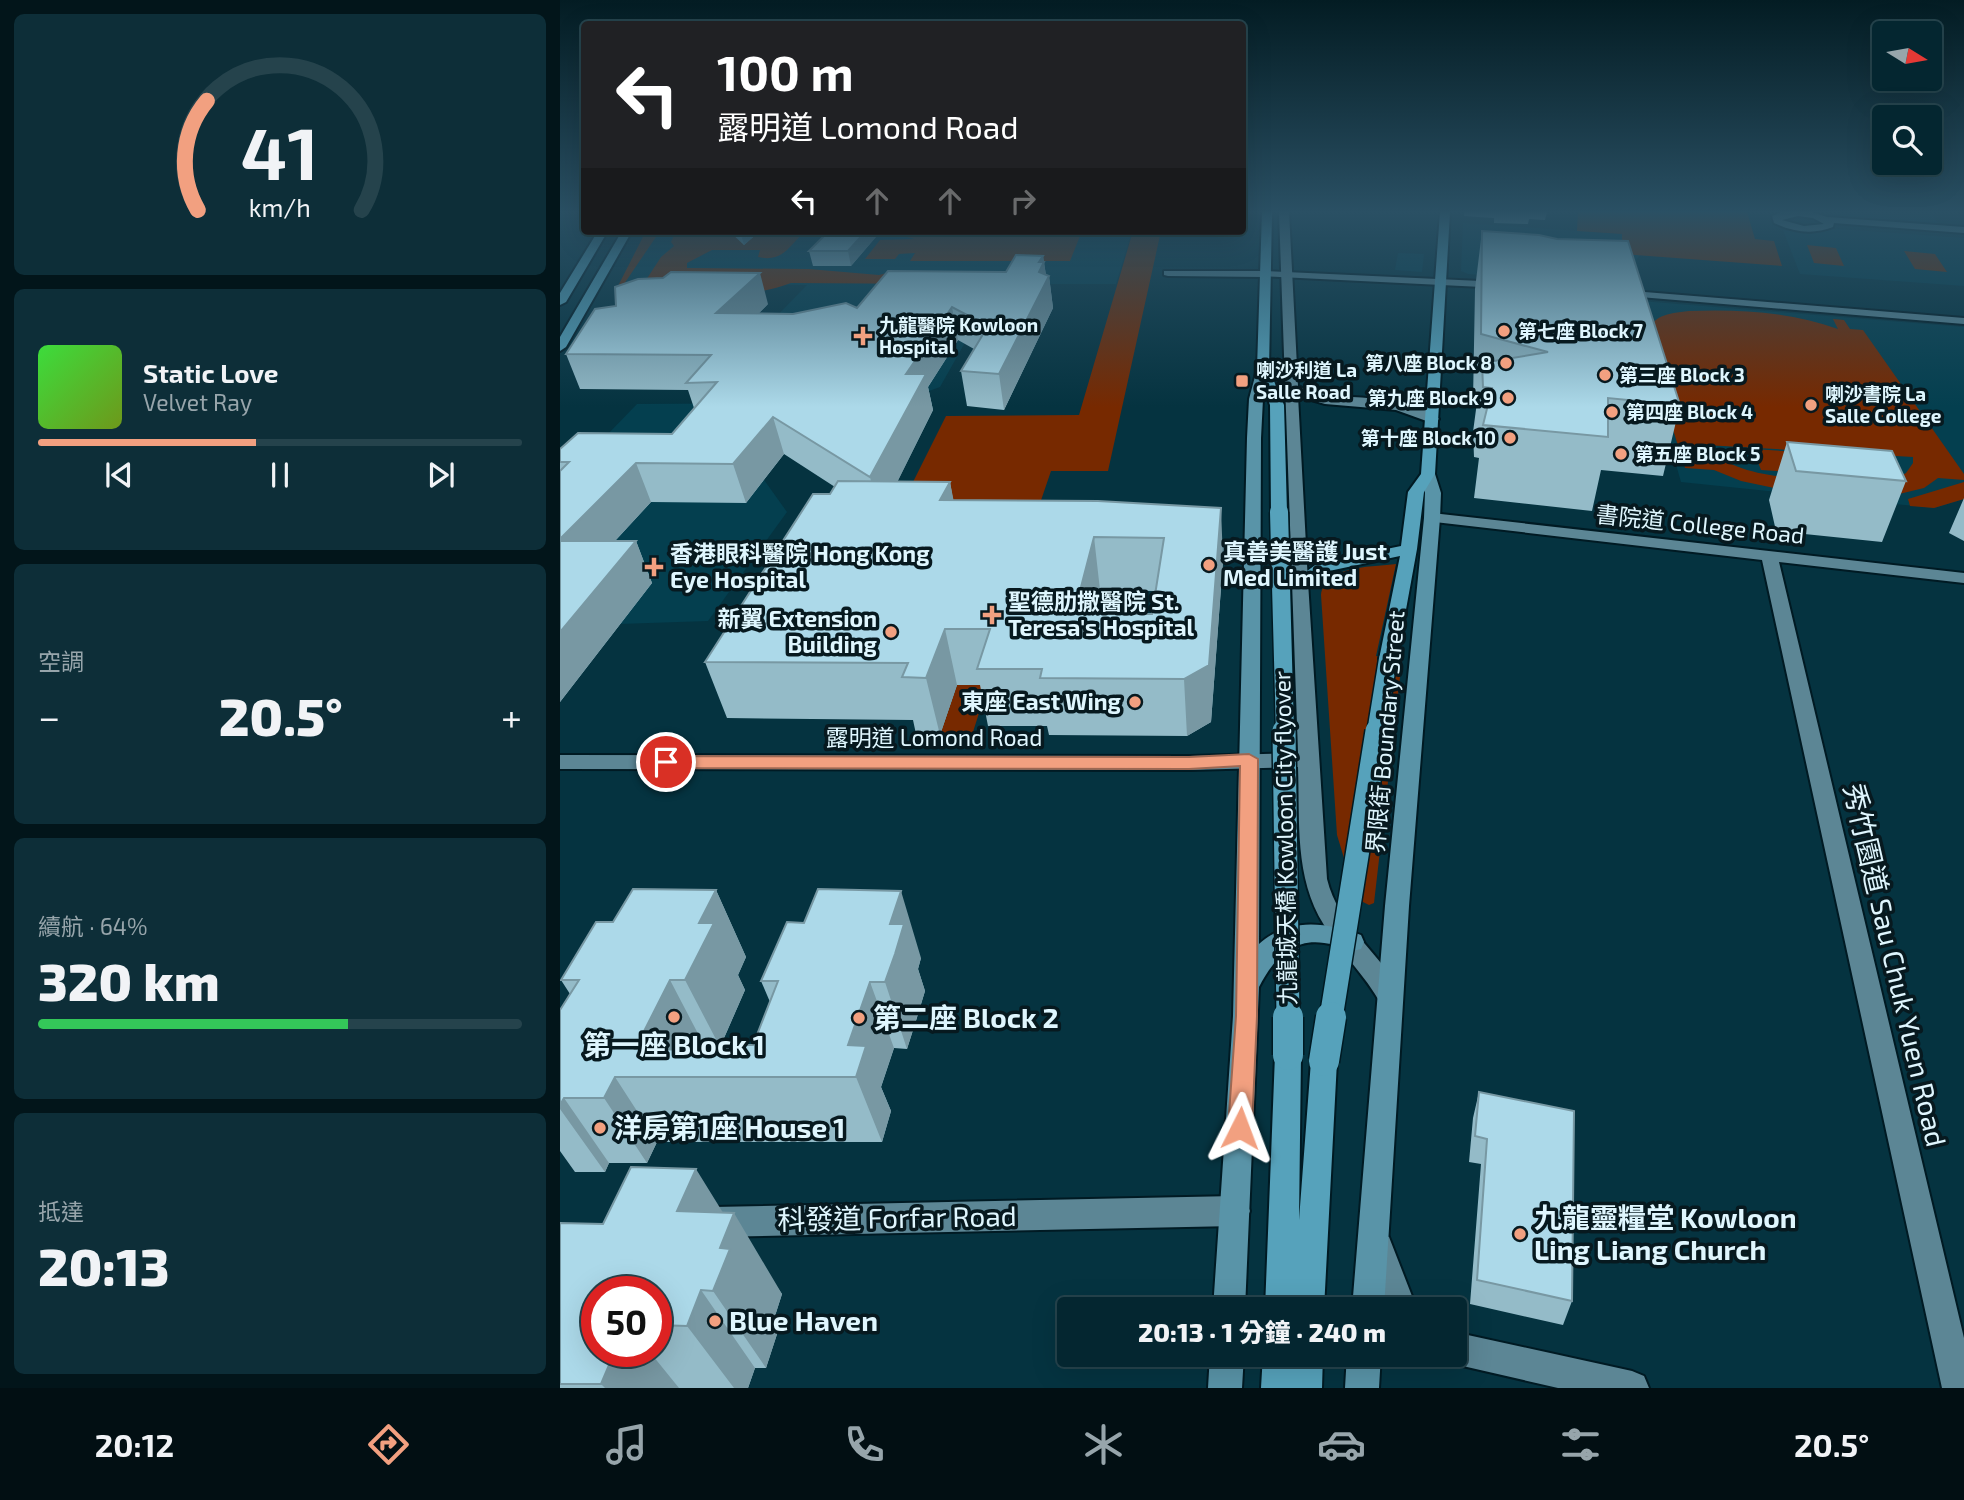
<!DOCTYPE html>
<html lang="zh-TW">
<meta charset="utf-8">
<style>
body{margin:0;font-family:"Exo 2","Noto Sans TC",sans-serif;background:#0d2e38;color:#f1f3f6;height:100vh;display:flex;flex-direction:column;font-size:26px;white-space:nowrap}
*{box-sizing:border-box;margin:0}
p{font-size:23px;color:#97a5ab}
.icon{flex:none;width:38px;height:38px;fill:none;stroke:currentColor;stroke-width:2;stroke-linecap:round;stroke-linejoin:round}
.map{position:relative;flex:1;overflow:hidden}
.drawer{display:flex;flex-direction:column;gap:14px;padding:14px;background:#02151a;width:560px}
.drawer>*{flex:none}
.banner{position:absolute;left:21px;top:21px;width:665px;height:214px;border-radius:7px;box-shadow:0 7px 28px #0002,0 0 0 2px #25434c;background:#202124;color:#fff;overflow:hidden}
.needle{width:46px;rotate:101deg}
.buttons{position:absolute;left:1312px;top:21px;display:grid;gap:14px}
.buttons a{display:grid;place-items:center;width:70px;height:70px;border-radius:7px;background:#042630;box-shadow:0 7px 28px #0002,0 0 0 2px #25434c;font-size:35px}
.speed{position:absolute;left:21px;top:1276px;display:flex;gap:14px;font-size:35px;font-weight:700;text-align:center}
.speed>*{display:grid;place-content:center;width:91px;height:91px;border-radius:50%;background:#042630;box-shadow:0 7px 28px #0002,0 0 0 2px #25434c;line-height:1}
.speed .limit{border:10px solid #d22;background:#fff;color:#111}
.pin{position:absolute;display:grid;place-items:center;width:60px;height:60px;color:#fff;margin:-30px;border:4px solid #fff;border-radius:50%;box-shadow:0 2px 7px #0007}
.me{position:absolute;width:77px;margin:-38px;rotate:3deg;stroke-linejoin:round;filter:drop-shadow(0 0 5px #0008)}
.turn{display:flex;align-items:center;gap:24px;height:147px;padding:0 21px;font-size:32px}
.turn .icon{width:91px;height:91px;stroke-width:2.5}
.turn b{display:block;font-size:49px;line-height:60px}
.lanes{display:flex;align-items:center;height:66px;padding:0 21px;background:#0003;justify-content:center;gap:35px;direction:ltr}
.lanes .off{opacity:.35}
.big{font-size:52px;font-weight:800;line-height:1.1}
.drawer .tile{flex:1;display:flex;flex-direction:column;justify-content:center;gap:10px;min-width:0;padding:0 24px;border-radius:10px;background:#0d2e38}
.drawer .dial{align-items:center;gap:0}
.dial svg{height:182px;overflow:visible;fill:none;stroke:#25434c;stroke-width:7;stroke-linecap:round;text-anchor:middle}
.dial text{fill:#f1f3f6;stroke:none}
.song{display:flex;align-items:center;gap:21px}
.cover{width:84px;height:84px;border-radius:10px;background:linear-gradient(135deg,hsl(120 70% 55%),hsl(80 70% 35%))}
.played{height:7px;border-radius:4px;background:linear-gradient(90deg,#f2a080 45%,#25434c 45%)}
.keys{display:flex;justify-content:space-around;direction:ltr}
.heat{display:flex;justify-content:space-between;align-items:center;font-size:38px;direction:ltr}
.charge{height:10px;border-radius:5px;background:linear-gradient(90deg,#34c759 64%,#25434c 0)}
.trip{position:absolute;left:497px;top:1297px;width:410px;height:70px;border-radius:7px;background:#042630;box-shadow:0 7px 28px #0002,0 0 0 2px #25434c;font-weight:800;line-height:70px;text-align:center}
.menu{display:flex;height:112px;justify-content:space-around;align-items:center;background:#020f13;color:#97a5ab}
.menu .icon{width:49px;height:49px}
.menu .on{color:#f2a080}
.menu b{font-size:32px;color:#f1f3f6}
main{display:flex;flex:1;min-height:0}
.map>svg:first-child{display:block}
.built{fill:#043f4f}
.green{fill:#772900;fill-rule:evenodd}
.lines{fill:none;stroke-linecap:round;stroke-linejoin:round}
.minor-casing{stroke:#001a23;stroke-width:4}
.tertiary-casing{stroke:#001a23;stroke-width:4}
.secondary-casing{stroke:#001a23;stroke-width:4}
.primary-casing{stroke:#001a23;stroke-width:4}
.minor{fill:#5c8695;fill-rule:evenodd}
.tertiary{fill:#5c8695;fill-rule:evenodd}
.secondary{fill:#5994a8;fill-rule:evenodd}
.primary{fill:#56a2bb;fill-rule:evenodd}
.primary-bridge-far2-casing{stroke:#001a23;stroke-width:21;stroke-linecap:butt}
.primary-bridge-far1-casing{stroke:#001a23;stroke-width:26;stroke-linecap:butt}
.primary-bridge-casing{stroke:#001a23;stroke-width:33;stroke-linecap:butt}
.primary-bridge-far2{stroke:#56a2bb;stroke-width:18}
.primary-bridge-far1{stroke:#56a2bb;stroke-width:23}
.primary-bridge{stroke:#56a2bb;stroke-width:30}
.wall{fill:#94bbc8;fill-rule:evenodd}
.shaded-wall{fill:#7898a3}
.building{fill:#acd9e9;stroke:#7898a3;stroke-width:2;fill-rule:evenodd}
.route{fill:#f2a080;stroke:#9d6853;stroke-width:2}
.poi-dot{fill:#f2a080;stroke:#07191f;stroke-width:2.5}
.labels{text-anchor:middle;stroke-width:7;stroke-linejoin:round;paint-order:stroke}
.far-poi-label{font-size:19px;font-weight:bold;fill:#dff6fe;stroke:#07191f;text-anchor:start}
.street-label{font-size:23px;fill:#dff6fe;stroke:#07191f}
.poi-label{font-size:23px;font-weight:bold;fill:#dff6fe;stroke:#07191f;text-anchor:start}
.near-street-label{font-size:28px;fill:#dff6fe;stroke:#07191f}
.near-poi-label{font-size:28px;font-weight:bold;fill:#dff6fe;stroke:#07191f;text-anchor:start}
</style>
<main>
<section class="drawer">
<div class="tile dial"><svg viewBox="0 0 100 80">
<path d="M14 69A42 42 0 1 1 86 69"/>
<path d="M14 69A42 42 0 0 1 18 21" stroke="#f2a080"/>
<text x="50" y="56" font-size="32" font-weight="700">41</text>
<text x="50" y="72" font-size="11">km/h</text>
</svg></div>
<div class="tile">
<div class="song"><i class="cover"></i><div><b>Static Love</b><p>Velvet Ray</p></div></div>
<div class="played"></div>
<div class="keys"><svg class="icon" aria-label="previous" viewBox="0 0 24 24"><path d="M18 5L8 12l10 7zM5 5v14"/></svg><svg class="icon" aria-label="pause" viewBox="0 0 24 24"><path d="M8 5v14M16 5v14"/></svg><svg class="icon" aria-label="next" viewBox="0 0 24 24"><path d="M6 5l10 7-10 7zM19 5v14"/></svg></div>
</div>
<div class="tile"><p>空調</p>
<div class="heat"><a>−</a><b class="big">20.5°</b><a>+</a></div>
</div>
<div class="tile"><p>續航 · 64%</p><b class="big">320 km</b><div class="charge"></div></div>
<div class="tile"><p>抵達</p><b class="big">20:13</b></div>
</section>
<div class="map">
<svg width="1404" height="1388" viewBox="0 0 1404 1388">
<rect width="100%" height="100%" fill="#053340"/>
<!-- built -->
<path class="built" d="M1278 212H1370L1379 225 1281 218Z
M903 223 1062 234 1080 255 1064 277V286L908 274 901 271Z
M1278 229 1404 238V286L1240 274 1223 230 1257 232Z
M89 231H572L556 284H438L380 387 358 395 147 388 247 285 60 283Z
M838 253 864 254 862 272 835 270Z
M1069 300 1404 327V499L1374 508 1121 482Z
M229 403 17 466 77 404Z
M0 470H197L227 512 148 621 0 626Z"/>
<!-- green -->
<path class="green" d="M1018 212H1187L1195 239 1214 241 1222 266 1062 254V234L1017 231Z
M86 231H100L64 284 57 288Z
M116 231H243L239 232 241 235C227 250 220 262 198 257L200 250H152L127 263V268L249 269 319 275 335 271H391L382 284 231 283C182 302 136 290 86 280L101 257 114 246 111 242Z
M323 231H522L510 261H350L355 253 339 254 335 259H305L320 240 355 239Z
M573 231H601L548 471H491L476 515 341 506 386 416 519 415Z
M1247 245 1276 248 1284 266 1254 263Z
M1344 251 1375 254 1387 272 1355 269Z
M1129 311C1179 309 1231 312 1278 329L1273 319 1284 320 1290 329 1303 330 1404 474V480L1378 478 1364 488 1335 495 1219 489 1181 481 1154 470 1125 468 1084 337C1094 314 1106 314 1129 311ZM1145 445 1353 457V463L1346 473 1339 477C1285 477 1184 490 1145 445Z
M1193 449 1296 456 1307 477 1201 470Z
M1404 482V499L1374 508 1350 506 1348 499Z
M836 564 816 656 842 660 814 903 809 905 801 901 790 878 777 835 761 595C765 565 813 567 836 564Z
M397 685H428L412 735H380Z"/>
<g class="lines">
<!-- minor casing -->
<g class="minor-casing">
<path id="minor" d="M719 212H729L738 386C778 405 848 389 879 419L872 423 836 410 765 404 738 396 748 582 740 587 732 582Z
M1221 212H1252L1267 217 1404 227V233L1274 223 1273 227C1253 235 1233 232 1214 223L1212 216ZM1238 216 1253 218 1264 224 1244 226 1222 220Z
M604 271H705L710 274 705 277 608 276 604 275Z
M872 513 1404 573V583L1219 562 1404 1338V1388H1382L1202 560 866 521 864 518Z
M636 540 691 544 699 549 691 554 630 548 628 545Z
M675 1196 686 1201 690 1211 686 1221 675 1226 153 1237 142 1233 138 1222 142 1211 153 1207Z"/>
</g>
<!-- tertiary casing -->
<g class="tertiary-casing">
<path id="tertiary" d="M705 271 942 282 947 285 942 288 701 276V272Z
M1060 290 1404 318V324L1056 295 1055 293Z
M740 577 748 582 767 879C778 926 822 954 843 996L839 1004 830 1007 821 1004C805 975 781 953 764 925 734 877 740 821 738 767L630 770 0 769V755L630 756 738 753 732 582Z
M818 1233 829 1237 857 1309H825L803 1248 807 1237Z
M894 1332 1072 1371 1084 1376 1089 1388H998L894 1364 882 1360 880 1354H894Z"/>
</g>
<!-- secondary casing -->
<g class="secondary-casing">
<path id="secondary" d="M703 365 709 369 703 399 701 438 699 944C729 917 766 922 801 935L804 942 801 949C790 952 784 949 774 945 736 934 715 956 699 987L685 1309H653L673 1016 687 438 689 399 697 369Z
M868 470 875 474 881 493 880 518 849 906 824 1309H792L825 906 864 518 865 493 861 474Z
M650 1354H684L682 1388H648Z
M787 1354H821L819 1388H785Z"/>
</g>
<!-- primary casing -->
<g class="primary-casing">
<path id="primary" d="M702 212H712L709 369 724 405 727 512 719 517 711 512 710 405 697 369Z
M880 212H890L875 474 864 492 857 549 837 659 828 665 819 659 840 556 769 571 740 587 732 582 758 563 841 546 848 492 861 474Z
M38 231H48L6 302 0 305V293Z
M62 231H72L6 347 0 351V337Z
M728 1043 737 1047 741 1055 739 1220 751 1061 754 1053 764 1049 774 1053 777 1061 764 1309H705L715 1055 719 1047Z
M703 1354H763L762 1388H701Z"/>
</g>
<!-- minor -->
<use href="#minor" class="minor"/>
<!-- tertiary -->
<use href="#tertiary" class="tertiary"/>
<!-- secondary -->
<use href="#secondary" class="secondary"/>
<!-- primary -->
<use href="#primary" class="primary"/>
<!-- primary-bridge-far2 casing -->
<g class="primary-bridge-far2-casing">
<path id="primary-bridge-far2" d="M719 512 725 733
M816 733 828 659"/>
</g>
<!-- primary-bridge-far1 casing -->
<g class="primary-bridge-far1-casing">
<path id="primary-bridge-far1" d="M724 731 728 1018
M771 1018 817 731"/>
</g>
<!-- primary-bridge casing -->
<g class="primary-bridge-casing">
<path id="primary-bridge" d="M728 1017V1055
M764 1061 771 1017"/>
</g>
<!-- primary-bridge-far2 -->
<use href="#primary-bridge-far2" class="primary-bridge-far2"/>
<!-- primary-bridge-far1 -->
<use href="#primary-bridge-far1" class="primary-bridge-far1"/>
<!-- primary-bridge -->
<use href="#primary-bridge" class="primary-bridge"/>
</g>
<!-- wall -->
<path class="wall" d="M904 212H987L985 220 969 219 968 224 934 223V218L904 216Z
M169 231H200L184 245Z
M269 231H321L291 266H253L249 251Z
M922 231 1120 405 1103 476 1041 470 1032 511 914 498 919 458 914 457 913 432 917 402 913 401 915 289Z
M483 256 486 275 489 276 493 308 444 410 407 406 401 371 414 349 398 340 368 387 373 410 337 482H390L393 500 538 501 663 561 651 722 627 736 489 735 487 726H428L420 685H397L380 735 356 734 353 720 167 718 145 662 275 487 224 454 186 503 91 502 55 541H76L92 583 0 702V449L112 434 134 408 128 390 20 389 6 354 208 304 199 313 233 314 297 308 446 272ZM540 590 595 591 592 614H534Z
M1227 442 1346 481 1322 542 1216 531 1209 500Z
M1404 498V541L1389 533Z
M156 890 186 957 178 975 185 990 161 1045H193L210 1002 201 981 361 958 358 969 365 991 356 1021 347 1049 334 1048 321 1087 331 1111 322 1142H97L87 1163H49L45 1172H15L0 1151V1010L10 994 1 980 53 922ZM145 1047H151L149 1050H144Z
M919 1092 1012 1301 1003 1325 910 1304 921 1164 909 1162 913 1118Z
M163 1213 222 1294 214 1319 219 1328 206 1368H195L188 1388H0V1223L43 1224ZM96 1292V1351H37Z"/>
<!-- shaded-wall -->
<path class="shaded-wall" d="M180 231H200L184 245Z
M306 231H321L291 266 288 251Z
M483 256 487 282 489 276 493 308 444 410 439 374 479 272V262Z
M200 273 208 304 166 346 156 313Z
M392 307 398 340 368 387 373 410 320 517 310 477 346 374Z
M213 417 224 454 186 503 173 464Z
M76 463 91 502 17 582 0 544V539Z
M390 482 400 533 380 500Z
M661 508 663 561 651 722 627 736 624 679Z
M534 537 540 590 522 670 514 614Z
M76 541 92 583 0 702V632Z
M385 629 397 685 380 735 366 678Z
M156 890 186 957 178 975 185 990 160 1047 125 980 139 923Z
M341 891 361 958 358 969 365 991 347 1049 325 982 330 924Z
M110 980 145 1047 131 1077 75 1049Z
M310 982 334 1048 321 1087 331 1111 322 1142 296 1077 288 1045Z
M55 1077 97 1142 87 1163 44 1098Z
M4 1098 49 1163 45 1172 0 1109V1105Z
M136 1169 170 1224 174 1213 222 1294 214 1319 219 1328 206 1368 153 1291 117 1211Z
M141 1290 195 1368 188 1388H174L127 1326Z
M55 1351H89L119 1388H45L41 1384Z"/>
<!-- building -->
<path class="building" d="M269 231H306L288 251H249Z
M922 231 979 235 997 239 1068 241 1120 405 1048 398V437L923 425 932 388 923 387 922 363 988 352 921 334Z
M456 255 483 256 479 262H484L479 272 489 276 439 374 401 371 428 326 392 307 346 374H366L310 477 213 417 173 464 76 463 0 539V471L9 462H0V449L18 433 112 434 157 382 126 383 151 355 6 354 35 309 56 306 55 287 78 279 103 278 111 272 200 273 156 313 233 314 286 303 297 308 328 271 446 272Z
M1227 442 1332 451 1346 481 1236 471Z
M278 481 390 482 380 500 538 501 661 508 649 665 624 679 480 678 482 669H417L430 629H385L366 678 342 677 348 663 145 662 253 494H270ZM534 537 604 538 592 614H514Z
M0 541H76L0 632Z
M73 889 156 890 139 923H154L125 980H110L75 1049 149 1050 152 1045H193L218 981H201L227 922 244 923 258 889 341 891 330 924H344L335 954 325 982H310L288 1045 306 1046 296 1077H55L44 1098H4L0 1105V1010L19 980H1L36 922H53Z
M919 1092 1014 1111 1012 1301 917 1280 927 1139 915 1136Z
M71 1167 136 1169 117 1211 174 1213 160 1248 170 1249 153 1291 141 1290 127 1326 96 1325V1292H37V1351H55L41 1384H0V1223L43 1224Z"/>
<!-- sky -->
<linearGradient id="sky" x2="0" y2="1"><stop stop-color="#031c23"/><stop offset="0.52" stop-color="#2a5064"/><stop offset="1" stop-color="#2a5064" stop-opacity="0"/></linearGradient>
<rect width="1404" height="407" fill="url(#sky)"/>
<!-- route -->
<path class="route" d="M689 754 698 759 697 1016 692 1128 688 1135 680 1138 672 1135 668 1128 676 1016 680 766 629 769 106 768 97 762 106 756 629 757Z"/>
<!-- markers -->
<g class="poi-dot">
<circle cx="944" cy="331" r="7"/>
<path d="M299.5 325.5h7v7h7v7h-7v7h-7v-7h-7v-7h7z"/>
<circle cx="946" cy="363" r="7"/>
<circle cx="1045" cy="375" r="7"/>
<rect x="675" y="374" width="14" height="14" rx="3.5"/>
<circle cx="948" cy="398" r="7"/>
<circle cx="1251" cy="405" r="7"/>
<circle cx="1052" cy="412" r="7"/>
<circle cx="950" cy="438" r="7"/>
<circle cx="1061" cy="454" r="7"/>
<circle cx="649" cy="565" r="7"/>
<path d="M90.5 556.5h7v7h7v7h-7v7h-7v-7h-7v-7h7z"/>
<path d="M428.5 604.5h7v7h7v7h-7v7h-7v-7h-7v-7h7z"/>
<circle cx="331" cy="632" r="7"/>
<circle cx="575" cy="702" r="7"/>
<circle cx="114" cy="1017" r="7"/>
<circle cx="299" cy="1018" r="7"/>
<circle cx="40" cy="1128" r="7"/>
<circle cx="960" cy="1234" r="7"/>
<circle cx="155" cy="1321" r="7"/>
</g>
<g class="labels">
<!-- far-poi labels -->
<g class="far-poi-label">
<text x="319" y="332">九龍醫院 Kowloon<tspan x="319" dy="22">Hospital</tspan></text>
<text x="958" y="338">第七座 Block 7</text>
<text x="932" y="370" text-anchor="end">第八座 Block 8</text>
<text x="696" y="377">喇沙利道 La<tspan x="696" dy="22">Salle Road</tspan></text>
<text x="1059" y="382">第三座 Block 3</text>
<text x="1265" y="401">喇沙書院 La<tspan x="1265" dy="22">Salle College</tspan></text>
<text x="934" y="405" text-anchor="end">第九座 Block 9</text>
<text x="1066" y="419">第四座 Block 4</text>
<text x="936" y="445" text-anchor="end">第十座 Block 10</text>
<text x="1075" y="461">第五座 Block 5</text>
</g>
<!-- street labels -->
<g class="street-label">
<text transform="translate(1140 525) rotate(6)" y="8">書院道 College Road</text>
<text transform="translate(826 732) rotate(-85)" y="8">界限街 Boundary Street</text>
<text x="374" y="746">露明道 Lomond Road</text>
<text transform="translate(725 838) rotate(-91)" y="8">九龍城天橋 Kowloon City flyover</text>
</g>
<!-- poi labels -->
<g class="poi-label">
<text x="663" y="560">真善美醫護 Just<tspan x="663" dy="26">Med Limited</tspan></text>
<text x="110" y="562">香港眼科醫院 Hong Kong<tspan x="110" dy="26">Eye Hospital</tspan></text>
<text x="448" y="610">聖德肋撒醫院 St.<tspan x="448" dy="26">Teresa's Hospital</tspan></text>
<text x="317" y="627" text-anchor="end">新翼 Extension<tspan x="317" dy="26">Building</tspan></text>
<text x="561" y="710" text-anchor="end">東座 East Wing</text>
</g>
<!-- near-street labels -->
<g class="near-street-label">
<text transform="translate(1335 965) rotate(77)" y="10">秀竹園道 Sau Chuk Yuen Road</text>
<text transform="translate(337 1218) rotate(-1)" y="10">科發道 Forfar Road</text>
</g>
<!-- near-poi labels -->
<g class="near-poi-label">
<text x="313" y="1028">第二座 Block 2</text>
<text x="114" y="1055" text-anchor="middle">第一座 Block 1</text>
<text x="54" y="1138">洋房第1座 House 1</text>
<text x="974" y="1228">九龍靈糧堂 Kowloon<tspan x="974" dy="32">Ling Liang Church</tspan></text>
<text x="169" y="1331">Blue Haven</text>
</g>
</g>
</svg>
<div class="buttons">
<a><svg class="needle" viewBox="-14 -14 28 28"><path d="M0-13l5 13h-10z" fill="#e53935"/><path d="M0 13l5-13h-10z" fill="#97a5ab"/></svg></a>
<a><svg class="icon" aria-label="search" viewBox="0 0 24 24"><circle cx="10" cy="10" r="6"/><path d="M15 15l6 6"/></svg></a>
</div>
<div class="speed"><div class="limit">50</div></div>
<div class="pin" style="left:106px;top:762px;background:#d93025"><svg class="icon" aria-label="arrive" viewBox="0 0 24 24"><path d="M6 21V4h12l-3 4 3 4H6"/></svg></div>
<svg class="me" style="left:680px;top:1128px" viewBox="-20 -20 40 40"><path d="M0-17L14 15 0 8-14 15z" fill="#f2a080" stroke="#fff" stroke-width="4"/></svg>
<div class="trip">20:13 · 1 分鐘 · 240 m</div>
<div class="banner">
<div class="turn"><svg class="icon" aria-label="left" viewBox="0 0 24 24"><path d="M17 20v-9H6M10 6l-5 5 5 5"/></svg><div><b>100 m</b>露明道 Lomond Road</div></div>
<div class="lanes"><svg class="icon" aria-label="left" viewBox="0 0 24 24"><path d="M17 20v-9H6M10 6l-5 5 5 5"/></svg><svg class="icon off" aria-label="ahead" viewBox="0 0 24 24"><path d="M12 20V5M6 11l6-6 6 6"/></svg><svg class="icon off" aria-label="ahead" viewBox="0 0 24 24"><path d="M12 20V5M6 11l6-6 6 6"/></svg><svg class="icon off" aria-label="right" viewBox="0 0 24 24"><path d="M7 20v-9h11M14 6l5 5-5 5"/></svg></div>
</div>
</div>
</main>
<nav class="menu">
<b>20:12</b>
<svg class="icon on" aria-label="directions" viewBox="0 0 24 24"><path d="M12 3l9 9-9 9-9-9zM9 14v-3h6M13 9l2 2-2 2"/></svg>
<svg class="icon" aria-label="music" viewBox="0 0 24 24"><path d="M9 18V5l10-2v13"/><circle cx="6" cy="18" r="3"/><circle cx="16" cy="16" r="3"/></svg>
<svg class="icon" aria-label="phone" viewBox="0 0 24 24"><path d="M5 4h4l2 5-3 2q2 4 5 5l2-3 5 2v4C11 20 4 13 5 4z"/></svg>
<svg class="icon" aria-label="climate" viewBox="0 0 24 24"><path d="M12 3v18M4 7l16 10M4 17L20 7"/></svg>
<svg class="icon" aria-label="car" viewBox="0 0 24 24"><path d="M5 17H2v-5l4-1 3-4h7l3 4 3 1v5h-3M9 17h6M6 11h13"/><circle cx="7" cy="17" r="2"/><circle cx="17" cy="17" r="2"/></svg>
<svg class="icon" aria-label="filters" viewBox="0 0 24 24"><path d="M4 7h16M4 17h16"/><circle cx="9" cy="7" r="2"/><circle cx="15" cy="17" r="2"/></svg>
<b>20.5°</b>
</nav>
